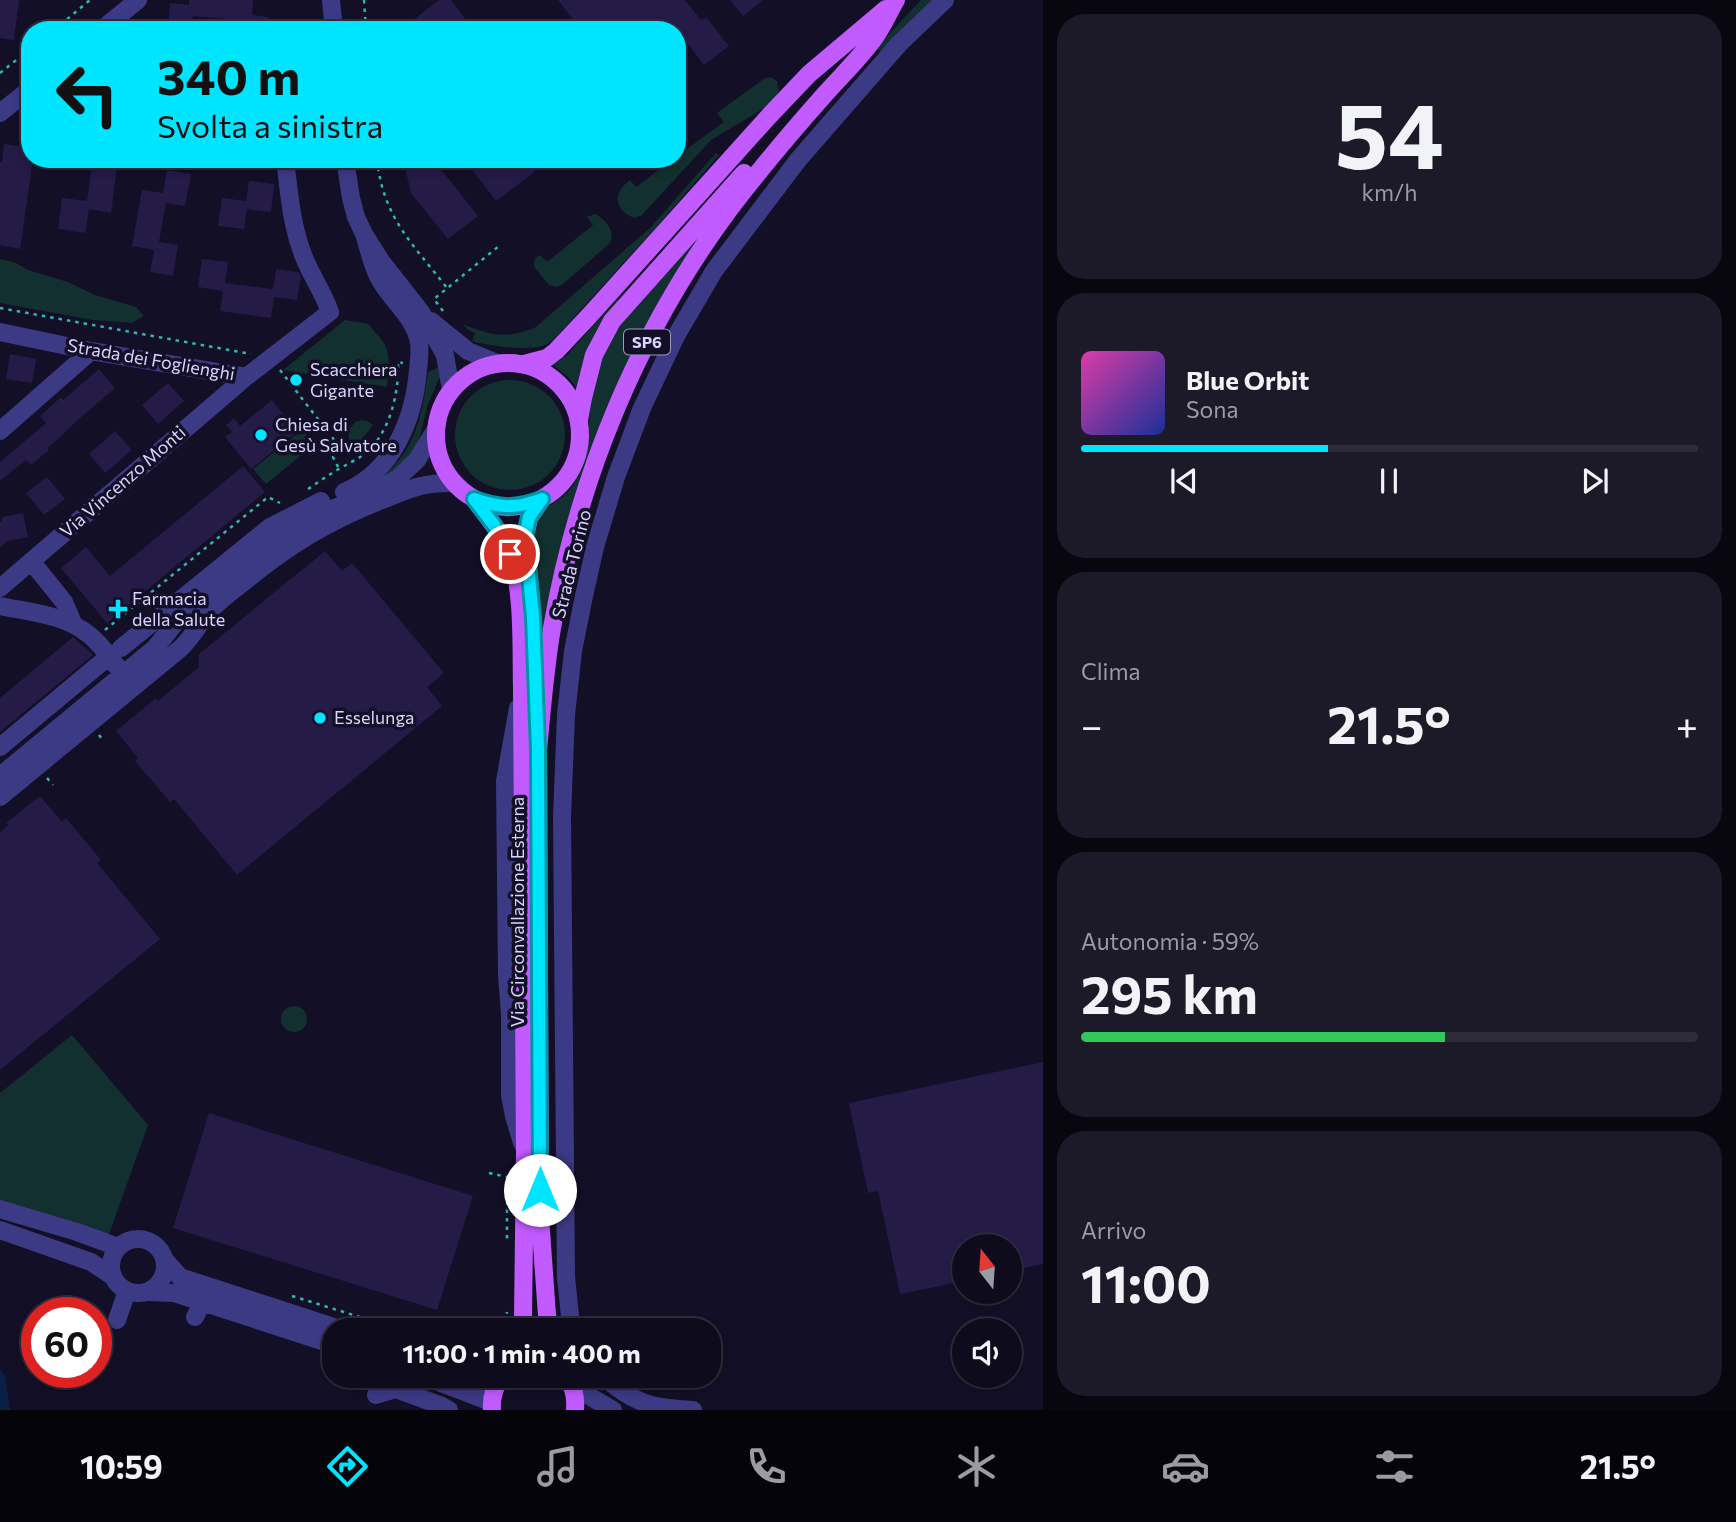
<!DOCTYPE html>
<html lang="it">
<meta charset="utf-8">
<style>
body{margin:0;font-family:Commissioner,sans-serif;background:#1c1929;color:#f1f3f6;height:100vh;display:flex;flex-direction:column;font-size:26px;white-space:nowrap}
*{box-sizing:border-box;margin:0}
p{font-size:23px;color:#9b9ba3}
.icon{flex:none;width:38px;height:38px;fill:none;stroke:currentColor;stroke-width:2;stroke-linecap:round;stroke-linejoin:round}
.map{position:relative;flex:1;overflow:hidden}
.details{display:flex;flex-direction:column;gap:14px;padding:14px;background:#08060f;width:693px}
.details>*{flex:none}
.banner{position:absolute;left:21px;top:21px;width:665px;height:147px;border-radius:28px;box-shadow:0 4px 10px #0003,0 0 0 2px #2e2b3b;background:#00e5ff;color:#111;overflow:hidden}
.needle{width:46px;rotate:343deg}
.buttons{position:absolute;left:952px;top:1234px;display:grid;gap:14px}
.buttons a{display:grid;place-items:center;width:70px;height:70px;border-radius:50%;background:#0e0b1c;box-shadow:0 4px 10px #0003,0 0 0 2px #2e2b3b;font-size:35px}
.speed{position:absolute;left:21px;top:1297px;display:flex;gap:14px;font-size:35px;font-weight:700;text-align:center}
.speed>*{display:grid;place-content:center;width:91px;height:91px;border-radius:50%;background:#0e0b1c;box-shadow:0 4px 10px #0003,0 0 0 2px #2e2b3b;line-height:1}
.speed .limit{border:10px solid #d22;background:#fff;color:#111}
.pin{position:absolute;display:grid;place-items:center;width:60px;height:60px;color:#fff;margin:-30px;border:4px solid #fff;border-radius:50%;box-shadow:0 2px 7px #0007}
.me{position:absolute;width:77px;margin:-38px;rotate:0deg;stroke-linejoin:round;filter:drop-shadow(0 0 5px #0008)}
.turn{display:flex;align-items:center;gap:24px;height:147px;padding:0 21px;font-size:32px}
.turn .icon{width:91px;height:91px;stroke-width:2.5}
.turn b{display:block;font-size:49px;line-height:60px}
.big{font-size:52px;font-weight:700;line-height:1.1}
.details .card{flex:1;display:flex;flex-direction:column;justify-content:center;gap:10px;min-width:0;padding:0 24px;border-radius:28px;background:#1c1929}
.details .dial{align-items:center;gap:0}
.dial b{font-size:91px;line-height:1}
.song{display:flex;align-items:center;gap:21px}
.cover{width:84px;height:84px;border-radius:10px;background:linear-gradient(135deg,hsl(320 70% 55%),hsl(230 70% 35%))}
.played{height:7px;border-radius:4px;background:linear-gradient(90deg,#00e5ff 40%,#2e2b3b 40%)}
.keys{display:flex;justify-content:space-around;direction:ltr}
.heat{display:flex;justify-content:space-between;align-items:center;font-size:38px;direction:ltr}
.charge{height:10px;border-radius:5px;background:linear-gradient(90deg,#34c759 59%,#2e2b3b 0)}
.trip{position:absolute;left:322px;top:1318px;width:399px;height:70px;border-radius:28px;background:#0e0b1c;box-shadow:0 4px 10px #0003,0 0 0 2px #2e2b3b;font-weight:700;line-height:70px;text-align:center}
.tab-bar{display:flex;height:112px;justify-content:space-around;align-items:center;background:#06040b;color:#9b9ba3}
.tab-bar .icon{width:49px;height:49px}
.tab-bar .selected{color:#00e5ff}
.tab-bar b{font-size:32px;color:#f1f3f6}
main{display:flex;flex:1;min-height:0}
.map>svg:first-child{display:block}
.green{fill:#12302f}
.water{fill:#0a1f44}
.building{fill:#241b47}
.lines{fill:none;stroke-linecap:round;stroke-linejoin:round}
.path{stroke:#2fb8b0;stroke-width:2.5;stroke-dasharray:3.5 5;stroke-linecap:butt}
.minor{stroke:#3d3a85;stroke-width:18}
.major{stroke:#c25bff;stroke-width:18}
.route-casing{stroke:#0095a6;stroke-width:18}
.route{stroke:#00e5ff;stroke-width:12}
.poi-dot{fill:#00e5ff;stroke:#130f26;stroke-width:2.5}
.labels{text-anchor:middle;stroke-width:7;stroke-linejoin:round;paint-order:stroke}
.shield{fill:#130f26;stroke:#9e99be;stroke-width:2}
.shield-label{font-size:16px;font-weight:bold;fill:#d9d4ff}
.street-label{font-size:18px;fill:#d9d4ff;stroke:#130f26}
.poi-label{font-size:18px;fill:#d9d4ff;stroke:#130f26;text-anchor:start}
</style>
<main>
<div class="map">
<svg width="1043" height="1410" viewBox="0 0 1043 1410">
<rect width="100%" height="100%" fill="#130f26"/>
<!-- green -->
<path class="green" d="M921 0H933L882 53 876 48Z
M771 77 777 81 779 91 776 96 766 107 711 140 642 215 634 218C614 210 612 193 630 180L636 187 673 159H677V156L724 122 717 113 765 78Z
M716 153 719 155 652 232 556 337C555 338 548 344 547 344 533 352 487 346 472 341L475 333 468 330 463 324C490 336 509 339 536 327L650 228Z
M595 214C606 220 616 231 610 243L562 285 557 287 549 285 535 268 534 264 535 258 540 255 547 262 593 225 587 217Z
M700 231 704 234 627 367 540 657 531 541 535 519 543 511 567 493 576 481 584 465 588 447 590 401 596 367 613 330Z
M0 259 14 262 28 270 68 282 95 295 136 307 144 316 132 323 93 320 0 303Z
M617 299 618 300C597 327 584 354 576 387L568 377 553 365 568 354Z
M345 320 369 324C374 332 383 339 386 347 391 359 388 375 387 387L283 370Z
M443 365 442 372 428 404 416 452 413 457 378 482C387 473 397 463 404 453 420 429 424 400 428 372Z
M455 435a55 55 0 1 1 110 0a55 55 0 1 1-110 0Z
M362 420 367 421 373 425 357 446 349 439V430L355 422Z
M303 429 315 444 266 484 253 469Z
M281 1019a13 13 0 1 1 26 0a13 13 0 1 1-26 0Z
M72 1035 148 1125 107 1240 0 1205V1093Z"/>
<!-- water -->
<path class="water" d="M0 1369 5 1376 10 1410H0Z"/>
<!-- building -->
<path class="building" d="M0 0H19L14 40 0 38Z
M189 0H253L252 15 268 17 267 30H237L238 20 193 16 192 30H168L170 3 189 5Z
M439 0H451L474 30H400Z
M558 0H685L701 20 706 17 729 46 704 65 677 30H581Z
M730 0H763L743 16Z
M4 144 30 148V159H33L20 249 0 245V162H2Z
M93 159H118L111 213 89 209 85 233 58 229 62 198 87 201Z
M403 159H433L478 216 448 239 411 193Z
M464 159H530L535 172 496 201Z
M167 170 191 174 185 206 166 203 159 242 178 245 173 276 150 272 154 250 132 246 142 190 163 193Z
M249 181 274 184 271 212 247 209 244 229 218 226 222 198 246 201Z
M202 259 228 262 225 283 273 289 276 269 298 272 301 277 297 300 274 297 271 318 220 311 223 291 198 287Z
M10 354 36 359 32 383 6 379Z
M99 369 115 388 80 418 48 448 49 450 31 465 26 460 0 481V462L46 423 40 416 61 397 63 400Z
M168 383 184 401 158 424 142 405Z
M272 400 297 432 251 469 225 437 232 432 226 425 234 418 240 426Z
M115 431 132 450 105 473 89 454Z
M243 466 265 492 107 623 61 568 86 547 110 576Z
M47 477 65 499 44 515 26 493Z
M23 513 28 537 8 541 0 548V522L2 521V517Z
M325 551 342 571 352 563 444 673 427 687 442 706 237 875 174 799 170 802 135 761 138 758 116 731 156 698 158 701 199 667V654Z
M73 637 93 655 0 732V698Z
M40 796 62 822 66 818 101 860 97 863 160 939 0 1070V832L8 825 6 823Z
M1043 1062V1264L1010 1271V1246H964V1281L900 1294 878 1191 868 1193 849 1103Z
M209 1113 473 1196 437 1310 173 1228Z"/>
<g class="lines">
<!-- path -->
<path class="path" d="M364 0 366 30
M54 30 90 0
M0 73 30 49
M377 159C383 218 413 244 447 288
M0 308 251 354
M443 311 434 299 499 246
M280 370 341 449 333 457 339 469
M308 489C319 482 329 474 341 468 350 462 361 458 369 450 391 428 399 392 398 362L403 363
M105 630 268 497 280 503
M99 735 104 742
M47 778 53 785
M489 1173 507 1177V1239
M292 1296 402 1330
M502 1330 507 1312"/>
<!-- minor -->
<path class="minor" d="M331 0 334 30
M101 30 138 0
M0 113 30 89
M345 159 351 198 356 217 364 234 381 261 421 312 445 355 451 390
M431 321 468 351 497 363
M0 332 91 351 246 377
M0 431 91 351
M344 492C393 472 414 419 418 370 419 360 421 348 418 338 412 315 391 300 380 280 372 267 369 249 364 234
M31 561 64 602 74 625
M0 588 246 377 330 312C323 291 309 273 302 252 291 222 289 191 285 159
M0 606C29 612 65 615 88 634 104 646 118 669 130 684
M121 648 270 527 321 501
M518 708 505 781 507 975 510 1014V1095L514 1116 522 1143
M0 747 108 657
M0 776 155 648 180 617 257 554 317 516 386 485 398 478 417 460 436 429
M0 797 181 648C194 635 202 619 215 606 224 597 234 590 244 582 289 545 327 522 382 500 410 489 423 482 454 483
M0 1209 77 1232 118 1247
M0 1230 91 1262 112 1276
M111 1266a27 27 0 1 1 54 0a27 27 0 1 1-54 0Z
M165 1260 180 1277 343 1330
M149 1292 174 1293 334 1345
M195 1317 203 1301
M117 1320 127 1291
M573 1330 570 1316 566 1277 562 817 566 715 573 651 584 596 595 547 616 477 642 408 676 336 714 271 798 160 899 44 945 0
M423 1376 491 1402
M603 1376C634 1404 652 1408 693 1410
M572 1386 613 1410
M376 1395 396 1389 442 1406 449 1410"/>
<!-- major -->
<path class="major" d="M436 435a72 72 0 1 1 144 0a72 72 0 1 1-144 0Z
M524 364 547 358 556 351 589 316 770 115 809 74 886 9
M579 420 583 398 594 355 612 321 744 173
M474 499C487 516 501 533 510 553 524 588 521 651 522 689L525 1153 523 1318 520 1330
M535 683 531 599 525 536 529 518 542 499
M538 739 540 1217 547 1315 551 1330
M538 750C542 709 545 668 552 628 578 477 639 330 731 207 761 168 793 130 826 93 842 75 861 57 875 37 883 26 889 12 896 0
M566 1376C574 1386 576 1397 575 1410
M492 1410C491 1397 494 1387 502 1376"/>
</g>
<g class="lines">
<!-- route casing -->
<g class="route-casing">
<path id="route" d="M510 554 494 525 474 499C499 508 516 509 542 499L529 517 525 536 533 617 538 750 540 1190"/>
</g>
<!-- route -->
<use href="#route" class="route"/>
</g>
<!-- markers -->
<g class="poi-dot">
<circle cx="296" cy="380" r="7"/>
<circle cx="261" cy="435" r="7"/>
<path d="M114.5 598.5h7v7h7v7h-7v7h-7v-7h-7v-7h7z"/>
<circle cx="320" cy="718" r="7"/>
</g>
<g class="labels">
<!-- shield labels -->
<rect class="shield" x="624" y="329.5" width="46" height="25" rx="5"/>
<g class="shield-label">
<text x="647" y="348">SP6</text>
</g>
<!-- street labels -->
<g class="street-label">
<text transform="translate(151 360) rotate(10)" y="6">Strada dei Foglienghi</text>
<text transform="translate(123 482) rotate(-41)" y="6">Via Vincenzo Monti</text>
<text transform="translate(572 564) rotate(-76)" y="6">Strada Torino</text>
<text transform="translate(518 912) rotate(-90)" y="6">Via Circonvallazione Esterna</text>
</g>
<!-- poi labels -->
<g class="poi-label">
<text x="310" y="376">Scacchiera<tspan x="310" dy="21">Gigante</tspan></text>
<text x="275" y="431">Chiesa di<tspan x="275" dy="21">Gesù Salvatore</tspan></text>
<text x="132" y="605">Farmacia<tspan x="132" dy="21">della Salute</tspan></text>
<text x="334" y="724">Esselunga</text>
</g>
</g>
</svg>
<div class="buttons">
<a><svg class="needle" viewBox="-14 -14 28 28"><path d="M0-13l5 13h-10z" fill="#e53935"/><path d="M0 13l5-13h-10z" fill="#9b9ba3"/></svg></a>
<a><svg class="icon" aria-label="sound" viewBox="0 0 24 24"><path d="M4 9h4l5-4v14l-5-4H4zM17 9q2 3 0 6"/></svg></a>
</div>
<div class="speed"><div class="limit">60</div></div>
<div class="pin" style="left:510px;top:554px;background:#d93025"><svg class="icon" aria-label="arrive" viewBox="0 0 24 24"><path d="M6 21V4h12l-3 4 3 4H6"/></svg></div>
<svg class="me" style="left:540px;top:1190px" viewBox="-20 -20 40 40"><circle r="19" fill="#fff"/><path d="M0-13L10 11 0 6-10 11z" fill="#00e5ff"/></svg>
<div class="trip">11:00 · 1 min · 400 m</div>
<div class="banner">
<div class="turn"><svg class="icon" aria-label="left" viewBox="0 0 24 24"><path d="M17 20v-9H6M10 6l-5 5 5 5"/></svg><div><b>340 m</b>Svolta a sinistra</div></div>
</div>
</div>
<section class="details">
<div class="card dial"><b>54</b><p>km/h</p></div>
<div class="card">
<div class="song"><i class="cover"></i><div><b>Blue Orbit</b><p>Sona</p></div></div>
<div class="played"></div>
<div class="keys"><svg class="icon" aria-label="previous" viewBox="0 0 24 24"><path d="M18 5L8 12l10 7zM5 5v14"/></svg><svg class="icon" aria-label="pause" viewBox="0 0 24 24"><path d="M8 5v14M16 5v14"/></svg><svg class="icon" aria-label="next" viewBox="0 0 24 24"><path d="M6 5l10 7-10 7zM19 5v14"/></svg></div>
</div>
<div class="card"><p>Clima</p>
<div class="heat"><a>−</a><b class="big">21.5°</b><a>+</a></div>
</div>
<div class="card"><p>Autonomia · 59%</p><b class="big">295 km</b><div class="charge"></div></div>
<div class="card"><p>Arrivo</p><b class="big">11:00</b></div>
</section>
</main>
<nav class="tab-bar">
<b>10:59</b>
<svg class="icon selected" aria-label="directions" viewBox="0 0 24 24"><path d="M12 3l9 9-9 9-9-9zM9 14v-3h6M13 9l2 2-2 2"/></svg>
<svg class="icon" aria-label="music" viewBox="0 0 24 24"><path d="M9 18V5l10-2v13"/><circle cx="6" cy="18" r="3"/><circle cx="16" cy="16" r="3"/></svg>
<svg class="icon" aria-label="phone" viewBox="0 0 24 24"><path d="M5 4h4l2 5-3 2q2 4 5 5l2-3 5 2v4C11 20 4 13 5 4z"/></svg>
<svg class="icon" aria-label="climate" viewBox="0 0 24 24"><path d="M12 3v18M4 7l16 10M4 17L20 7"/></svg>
<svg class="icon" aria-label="car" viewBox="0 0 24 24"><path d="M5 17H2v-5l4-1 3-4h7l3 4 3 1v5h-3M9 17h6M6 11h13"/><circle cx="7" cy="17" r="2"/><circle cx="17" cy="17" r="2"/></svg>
<svg class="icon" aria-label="filters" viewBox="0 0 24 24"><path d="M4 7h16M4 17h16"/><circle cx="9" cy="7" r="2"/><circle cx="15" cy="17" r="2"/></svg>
<b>21.5°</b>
</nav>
